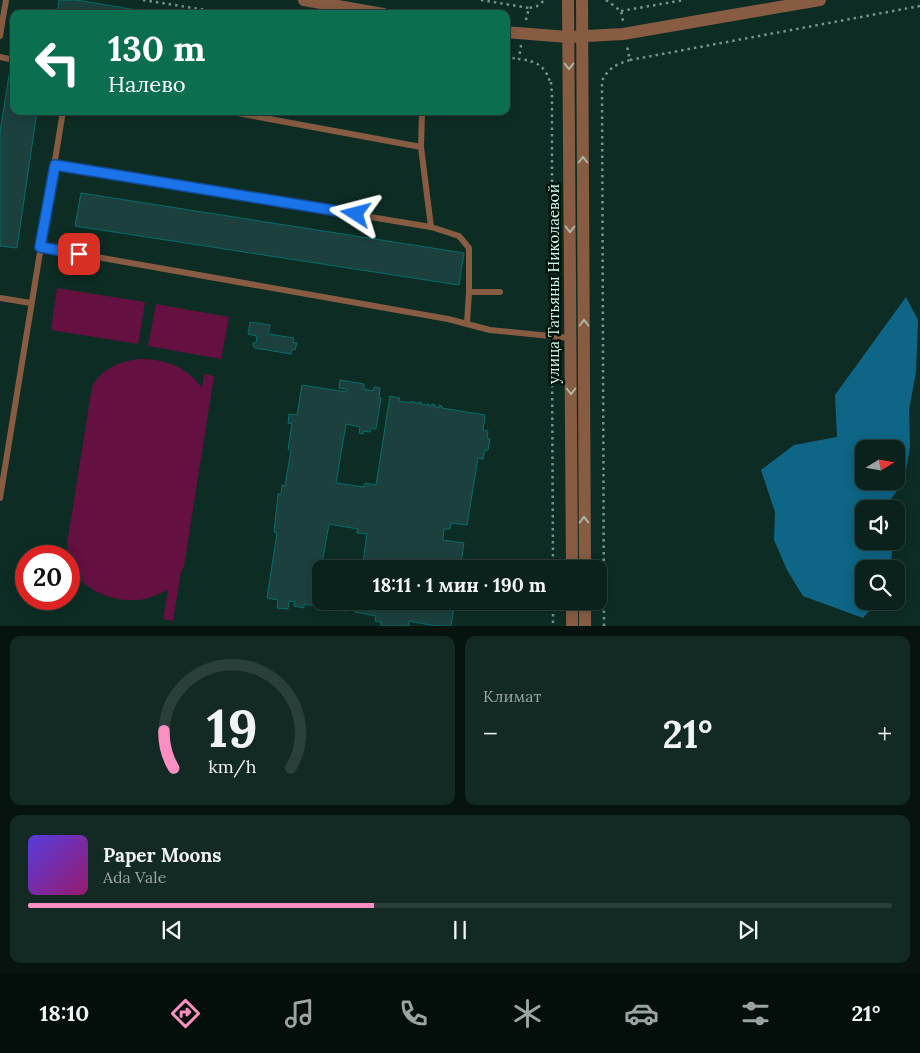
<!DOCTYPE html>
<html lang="ru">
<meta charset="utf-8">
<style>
body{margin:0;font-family:Lora,serif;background:#132a24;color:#f1f3f6;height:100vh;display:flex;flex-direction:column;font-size:19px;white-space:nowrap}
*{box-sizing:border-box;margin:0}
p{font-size:16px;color:#99a4a3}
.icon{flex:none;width:28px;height:28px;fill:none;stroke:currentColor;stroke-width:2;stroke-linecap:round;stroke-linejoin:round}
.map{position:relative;height:626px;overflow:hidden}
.side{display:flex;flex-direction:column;gap:10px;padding:10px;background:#06130f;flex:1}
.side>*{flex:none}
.banner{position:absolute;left:10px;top:10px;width:500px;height:105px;border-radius:10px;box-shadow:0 2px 12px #0003,0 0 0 1px #2a3f3a;background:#0b6e4f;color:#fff;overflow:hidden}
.needle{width:32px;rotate:79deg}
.buttons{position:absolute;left:855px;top:440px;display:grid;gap:10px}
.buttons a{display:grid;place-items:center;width:50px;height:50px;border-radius:10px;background:#0a221b;box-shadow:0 2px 12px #0003,0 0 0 1px #2a3f3a;font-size:25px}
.speed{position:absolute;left:15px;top:545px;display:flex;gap:10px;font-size:25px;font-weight:700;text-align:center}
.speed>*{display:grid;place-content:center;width:65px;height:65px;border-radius:50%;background:#0a221b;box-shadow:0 2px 12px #0003,0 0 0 1px #2a3f3a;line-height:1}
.speed .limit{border:8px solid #d22;background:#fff;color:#111}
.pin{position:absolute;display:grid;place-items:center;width:42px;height:42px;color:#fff;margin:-21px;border-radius:10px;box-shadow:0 2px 8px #0006}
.me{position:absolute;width:55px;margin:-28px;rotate:279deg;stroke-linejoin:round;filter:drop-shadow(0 0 4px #0008)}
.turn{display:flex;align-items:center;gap:18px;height:105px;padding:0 15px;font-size:22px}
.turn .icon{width:65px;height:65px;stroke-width:2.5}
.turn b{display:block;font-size:35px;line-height:42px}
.big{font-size:38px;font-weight:700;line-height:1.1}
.side .tile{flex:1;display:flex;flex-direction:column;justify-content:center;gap:8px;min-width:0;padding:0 18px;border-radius:10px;background:#132a24}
.side .dial{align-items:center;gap:0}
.dial svg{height:130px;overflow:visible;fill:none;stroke:#2a3f3a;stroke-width:7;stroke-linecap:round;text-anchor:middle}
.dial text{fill:#f1f3f6;stroke:none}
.song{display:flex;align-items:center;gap:15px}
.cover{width:60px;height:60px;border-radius:8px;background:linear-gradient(135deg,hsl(250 70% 55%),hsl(320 70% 35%))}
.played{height:5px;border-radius:2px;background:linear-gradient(90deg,#fc8fc2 40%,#2a3f3a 40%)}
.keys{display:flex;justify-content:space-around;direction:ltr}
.heat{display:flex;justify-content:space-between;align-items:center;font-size:28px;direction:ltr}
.side .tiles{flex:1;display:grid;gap:10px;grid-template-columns:1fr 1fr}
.tile:last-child{grid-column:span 2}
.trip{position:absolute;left:312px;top:560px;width:295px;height:50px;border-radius:10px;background:#0a221b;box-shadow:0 2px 12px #0003,0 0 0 1px #2a3f3a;font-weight:700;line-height:50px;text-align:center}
.dock{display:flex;height:80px;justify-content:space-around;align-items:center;background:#040e0b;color:#99a4a3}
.dock .icon{width:35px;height:35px}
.dock .current{color:#fc8fc2}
.dock b{font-size:22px;color:#f1f3f6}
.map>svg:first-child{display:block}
.green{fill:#641040}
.water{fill:#0e6586;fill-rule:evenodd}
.building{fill:#1c403e;stroke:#046e6a}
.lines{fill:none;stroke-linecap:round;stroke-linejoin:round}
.path{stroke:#70978a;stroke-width:2.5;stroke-dasharray:2.5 4;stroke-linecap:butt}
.service{stroke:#885c43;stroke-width:6}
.minor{stroke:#885c43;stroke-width:12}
.oneway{stroke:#b0b5a0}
.route-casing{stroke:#114b97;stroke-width:12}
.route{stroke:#1a73e8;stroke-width:9}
.labels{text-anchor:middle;stroke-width:5;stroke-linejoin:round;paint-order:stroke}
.street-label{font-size:15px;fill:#d1feed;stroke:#01140d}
</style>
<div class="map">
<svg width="920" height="626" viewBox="0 0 920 626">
<rect width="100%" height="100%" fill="#0d2d24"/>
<!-- green -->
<path class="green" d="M57 288 145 302 138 344 51 330Z
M156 304 229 317 221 359 148 346Z
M139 359C165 359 186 366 202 388L204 374 214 376 184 566 181 572 173 621 163 619 168 589C163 592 157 595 151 597 126 606 89 595 75 573 69 564 68 554 67 544L92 387C103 368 118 362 139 359Z"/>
<!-- water -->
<path class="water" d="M906 297 918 320 916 372 909 410 910 447 904 481 891 499V509H864V541H893V544L890 569H864V601H878L863 618 803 596 787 570 774 540 775 512 761 470 794 445 837 437 835 395ZM864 449H896V481H864Z"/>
<!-- building -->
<path class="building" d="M59 0H76L161 14H57Z
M9 75 14 76V111H37L17 248 0 246V132Z
M81 193 464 253 459 285 75 226Z
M250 322 270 325 268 334 294 338 293 343H297L295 350 292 349 291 354 255 348 253 346V343H256L257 336 248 334Z
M340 380 364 384V389L373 391 374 387 380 388 379 398H381L376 429 371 428 370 432 363 431V434L359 433 360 427 346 424 336 483 364 487 365 483 376 485 390 396 400 398 399 401 411 403V401L419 404V402L422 403 421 405 429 404 428 406H432V404L435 405V407L439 408V405L442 406V408L485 415 483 430 488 431 487 438 490 439 488 450H485L483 459 478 458 467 525 451 523 450 529H444L443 540 464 543 460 569H362L367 534 357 533 358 529 329 524 321 569V601H348L346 611 304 604V608L294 606 295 602 289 601 288 609 277 608 278 600 267 598 277 533 274 532 278 494H281L282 485 285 486 291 450 288 449 292 424 288 423 289 414 297 415 302 385 346 392 347 389 339 388Z
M357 601H455L451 626H435L409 621V626H381V622L375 621 376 616 355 612Z"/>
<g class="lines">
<!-- path -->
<path class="path" d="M143 0 231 14
M481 0 529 8
M606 0 621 11 623 21
M621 11 684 0
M526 20 529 8 537 6 545 0
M521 45 519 59C535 61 545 65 550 82
M506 57 519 59
M630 60 920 6
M551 82 552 95V326
M552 346 553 569
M553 601V626
M604 626 602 81C608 68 617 64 630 60L627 46"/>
<!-- service -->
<path class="service" d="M0 36 6 0
M0 57 14 60
M226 111 421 147
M422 111 421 147 431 227
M55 165 431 227 459 236 469 248V292L467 323
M40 247 448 319 490 330 570 338
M469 292H500
M0 298 31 303
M0 498 63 111"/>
<!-- minor -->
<path class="minor" d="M304 0 383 14
M568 0 572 569
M582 0 585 569
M506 32 568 37 623 34 820 0
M572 601V626
M585 601V626"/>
</g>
<!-- one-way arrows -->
<defs><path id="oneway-chevron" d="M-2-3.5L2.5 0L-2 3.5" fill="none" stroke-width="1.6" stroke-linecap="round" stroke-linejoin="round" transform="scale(1.25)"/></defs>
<g class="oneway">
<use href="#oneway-chevron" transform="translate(569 66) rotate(90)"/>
<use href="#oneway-chevron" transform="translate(583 160) rotate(-90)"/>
<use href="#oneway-chevron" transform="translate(570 229) rotate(90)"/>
<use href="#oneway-chevron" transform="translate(584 323) rotate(-90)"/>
<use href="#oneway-chevron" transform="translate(571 391) rotate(90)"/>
<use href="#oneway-chevron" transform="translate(584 520) rotate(-90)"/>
</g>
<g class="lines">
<!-- route casing -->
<g class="route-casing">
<path id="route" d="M79 254 40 247 55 165 356 214"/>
</g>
<!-- route -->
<use href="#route" class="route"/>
</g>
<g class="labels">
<!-- street labels -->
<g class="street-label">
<text transform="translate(554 284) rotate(-90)" y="5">улица Татьяны Николаевой</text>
</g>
</g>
</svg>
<div class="buttons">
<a><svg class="needle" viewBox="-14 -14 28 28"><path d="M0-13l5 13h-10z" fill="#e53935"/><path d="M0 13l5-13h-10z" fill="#99a4a3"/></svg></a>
<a><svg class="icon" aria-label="sound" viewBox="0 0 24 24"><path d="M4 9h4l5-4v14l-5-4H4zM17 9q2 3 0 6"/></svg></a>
<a><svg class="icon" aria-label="search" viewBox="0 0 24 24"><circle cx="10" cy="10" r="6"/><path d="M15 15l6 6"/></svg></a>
</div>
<div class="speed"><div class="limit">20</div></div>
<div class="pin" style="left:79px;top:254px;background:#d93025"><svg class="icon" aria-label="arrive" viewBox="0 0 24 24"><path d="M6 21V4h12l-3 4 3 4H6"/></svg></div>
<svg class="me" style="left:356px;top:214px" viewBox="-20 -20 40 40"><path d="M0-17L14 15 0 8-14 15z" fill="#1a73e8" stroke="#fff" stroke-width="4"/></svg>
<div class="trip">18:11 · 1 мин · 190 m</div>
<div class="banner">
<div class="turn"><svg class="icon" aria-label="left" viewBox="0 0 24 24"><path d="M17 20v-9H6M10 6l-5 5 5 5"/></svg><div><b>130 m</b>Налево</div></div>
</div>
</div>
<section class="side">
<div class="tiles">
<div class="tile dial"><svg viewBox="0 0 100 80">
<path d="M14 69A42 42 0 1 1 86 69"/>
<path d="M14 69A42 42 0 0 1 8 46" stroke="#fc8fc2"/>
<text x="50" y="56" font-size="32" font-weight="700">19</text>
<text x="50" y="72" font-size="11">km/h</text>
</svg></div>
<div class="tile"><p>Климат</p>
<div class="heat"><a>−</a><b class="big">21°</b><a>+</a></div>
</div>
<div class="tile">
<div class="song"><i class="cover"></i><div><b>Paper Moons</b><p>Ada Vale</p></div></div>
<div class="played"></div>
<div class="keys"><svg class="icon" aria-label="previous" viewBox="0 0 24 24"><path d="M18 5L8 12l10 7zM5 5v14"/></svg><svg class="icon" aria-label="pause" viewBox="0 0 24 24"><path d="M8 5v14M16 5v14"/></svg><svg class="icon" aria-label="next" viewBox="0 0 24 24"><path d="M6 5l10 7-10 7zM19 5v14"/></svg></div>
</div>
</div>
</section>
<nav class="dock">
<b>18:10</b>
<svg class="icon current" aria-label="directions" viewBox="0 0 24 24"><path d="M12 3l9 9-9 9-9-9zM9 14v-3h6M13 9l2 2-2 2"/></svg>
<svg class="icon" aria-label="music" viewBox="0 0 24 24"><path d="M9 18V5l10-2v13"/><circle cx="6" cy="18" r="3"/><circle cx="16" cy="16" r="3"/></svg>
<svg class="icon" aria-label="phone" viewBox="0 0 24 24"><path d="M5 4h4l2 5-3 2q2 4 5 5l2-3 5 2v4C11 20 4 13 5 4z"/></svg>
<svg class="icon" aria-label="climate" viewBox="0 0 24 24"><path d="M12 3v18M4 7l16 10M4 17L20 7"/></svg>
<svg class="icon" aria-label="car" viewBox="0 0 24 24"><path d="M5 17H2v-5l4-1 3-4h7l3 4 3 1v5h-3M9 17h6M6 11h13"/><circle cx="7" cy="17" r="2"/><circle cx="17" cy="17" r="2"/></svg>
<svg class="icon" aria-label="filters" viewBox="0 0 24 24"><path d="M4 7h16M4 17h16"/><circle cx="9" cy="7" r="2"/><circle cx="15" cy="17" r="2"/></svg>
<b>21°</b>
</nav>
